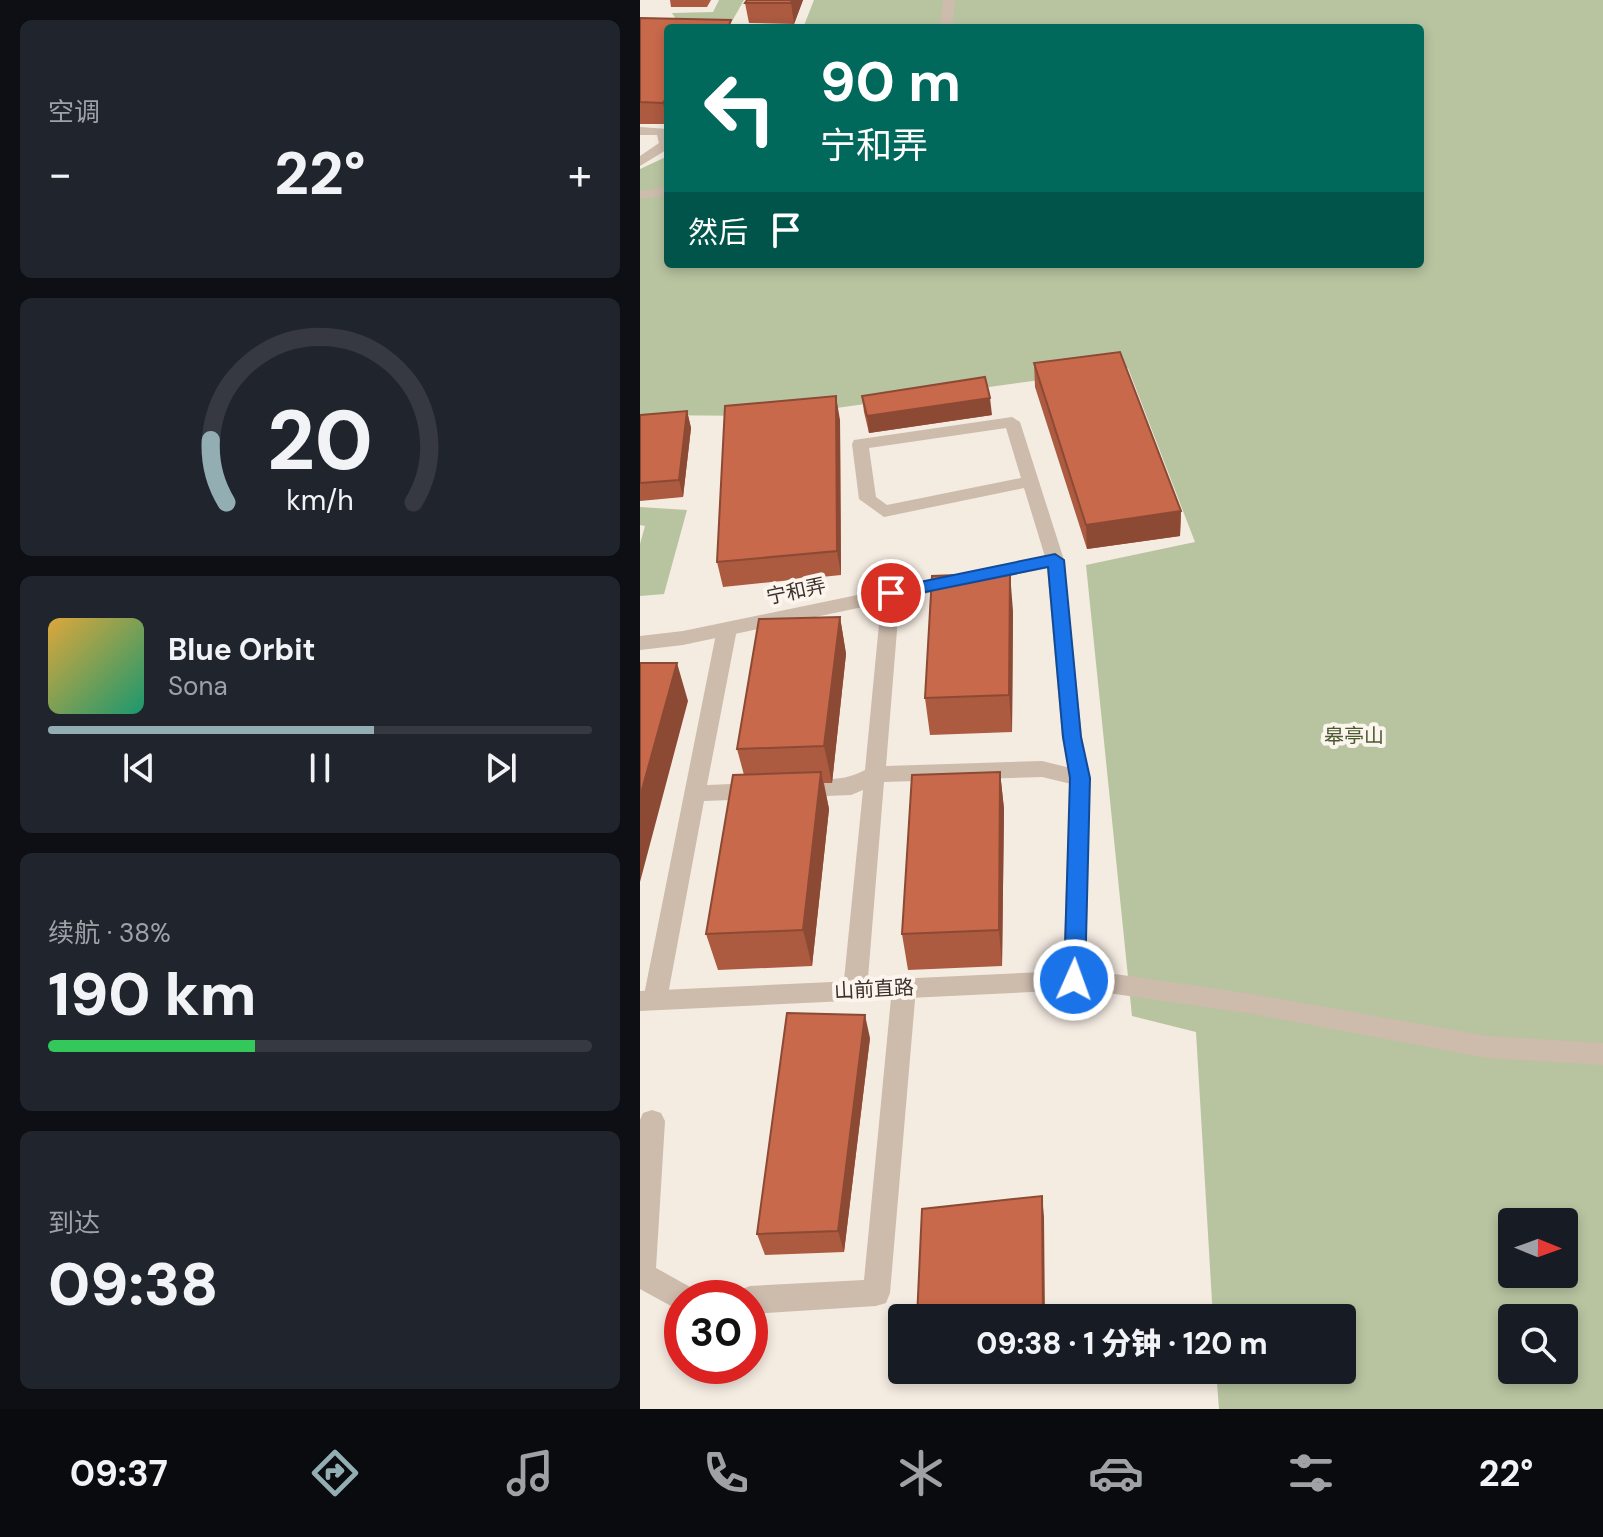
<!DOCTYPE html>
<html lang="zh">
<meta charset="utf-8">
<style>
body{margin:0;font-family:"DM Sans","Noto Sans SC",sans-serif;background:#20242c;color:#f1f3f6;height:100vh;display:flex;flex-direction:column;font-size:30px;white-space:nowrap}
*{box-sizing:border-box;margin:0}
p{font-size:26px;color:#9ea1a6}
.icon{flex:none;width:44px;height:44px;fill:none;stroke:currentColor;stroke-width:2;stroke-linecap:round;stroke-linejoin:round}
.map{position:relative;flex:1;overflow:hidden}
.drawer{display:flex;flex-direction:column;gap:20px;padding:20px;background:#0d0f14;width:640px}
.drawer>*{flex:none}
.top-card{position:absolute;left:24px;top:24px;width:760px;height:244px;border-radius:8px;box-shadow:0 4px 12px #0003;background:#00695c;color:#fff;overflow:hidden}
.needle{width:52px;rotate:91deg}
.buttons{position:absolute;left:858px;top:1208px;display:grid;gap:16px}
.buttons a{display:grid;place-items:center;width:80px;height:80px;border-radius:8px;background:#171b24;box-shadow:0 4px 12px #0003;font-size:40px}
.speed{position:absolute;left:24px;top:1280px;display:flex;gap:16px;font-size:40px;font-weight:700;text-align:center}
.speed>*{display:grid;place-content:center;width:104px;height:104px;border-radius:50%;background:#171b24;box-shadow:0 4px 12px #0003;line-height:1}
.speed .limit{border:12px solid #d22;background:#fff;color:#111}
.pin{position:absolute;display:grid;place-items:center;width:68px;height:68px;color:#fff;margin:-34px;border:4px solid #fff;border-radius:50%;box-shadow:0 2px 8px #0007}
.me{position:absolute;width:88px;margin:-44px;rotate:2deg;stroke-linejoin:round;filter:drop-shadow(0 0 6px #0008)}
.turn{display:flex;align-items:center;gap:28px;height:168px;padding:0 24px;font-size:36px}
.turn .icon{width:104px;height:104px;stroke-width:2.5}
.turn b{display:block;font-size:56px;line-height:68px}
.then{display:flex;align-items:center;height:76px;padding:0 24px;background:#0003;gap:16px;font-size:30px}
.big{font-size:60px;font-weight:800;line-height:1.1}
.drawer .widget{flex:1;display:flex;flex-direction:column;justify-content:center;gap:12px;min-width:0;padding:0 28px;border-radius:12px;background:#20242c}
.drawer .dial{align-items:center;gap:0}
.dial svg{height:208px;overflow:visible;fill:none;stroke:#363941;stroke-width:7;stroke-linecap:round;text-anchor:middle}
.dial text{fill:#f1f3f6;stroke:none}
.song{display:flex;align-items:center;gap:24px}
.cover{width:96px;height:96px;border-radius:12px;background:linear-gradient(135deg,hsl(40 70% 55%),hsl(160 70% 35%))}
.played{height:8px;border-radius:4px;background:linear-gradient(90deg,#92aeb2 60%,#363941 60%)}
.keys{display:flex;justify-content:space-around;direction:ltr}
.heat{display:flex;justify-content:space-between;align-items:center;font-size:44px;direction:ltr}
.charge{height:12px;border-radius:6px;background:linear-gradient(90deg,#34c759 38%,#363941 0)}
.trip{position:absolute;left:248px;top:1304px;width:468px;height:80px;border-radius:8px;background:#171b24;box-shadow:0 4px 12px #0003;font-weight:800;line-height:80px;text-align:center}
.tab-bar{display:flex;height:128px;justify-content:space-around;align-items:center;background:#090b0e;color:#9ea1a6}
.tab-bar .icon{width:56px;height:56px}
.tab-bar .current{color:#92aeb2}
.tab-bar b{font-size:36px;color:#f1f3f6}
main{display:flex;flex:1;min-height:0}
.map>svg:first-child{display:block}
.green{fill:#b8c4a0;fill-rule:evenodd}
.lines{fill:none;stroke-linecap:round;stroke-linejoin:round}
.service{fill:#cdbbac;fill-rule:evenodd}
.minor{fill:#cdbbac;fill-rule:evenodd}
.wall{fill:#ac5a40}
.shaded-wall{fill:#8c4a34}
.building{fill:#c8694b;stroke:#8c4a34;stroke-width:2}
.route{fill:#1a73e8;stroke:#114b97;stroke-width:2}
.labels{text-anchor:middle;stroke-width:8;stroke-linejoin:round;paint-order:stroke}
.street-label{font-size:20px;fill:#3b302b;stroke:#fbf5ee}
.park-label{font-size:20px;fill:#4a5a2e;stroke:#fbf5ee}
</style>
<main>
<section class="drawer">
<div class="widget"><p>空调</p>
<div class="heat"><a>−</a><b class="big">22°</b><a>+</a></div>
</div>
<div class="widget dial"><svg viewBox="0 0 100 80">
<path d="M14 69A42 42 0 1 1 86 69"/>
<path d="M14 69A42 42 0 0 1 8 45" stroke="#92aeb2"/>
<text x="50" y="56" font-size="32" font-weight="700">20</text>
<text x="50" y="72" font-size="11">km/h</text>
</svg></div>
<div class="widget">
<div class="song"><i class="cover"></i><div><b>Blue Orbit</b><p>Sona</p></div></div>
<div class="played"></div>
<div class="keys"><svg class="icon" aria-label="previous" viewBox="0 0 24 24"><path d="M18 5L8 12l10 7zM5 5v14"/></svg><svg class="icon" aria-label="pause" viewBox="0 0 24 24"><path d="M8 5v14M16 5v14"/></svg><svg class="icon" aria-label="next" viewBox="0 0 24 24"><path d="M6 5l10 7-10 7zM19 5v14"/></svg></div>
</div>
<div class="widget"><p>续航 · 38%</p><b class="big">190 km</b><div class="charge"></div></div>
<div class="widget"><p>到达</p><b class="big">09:38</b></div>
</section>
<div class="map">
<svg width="963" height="1409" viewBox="0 0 963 1409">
<rect width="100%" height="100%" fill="#f4ebe1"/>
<!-- green -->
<path class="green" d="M79 0H104L91 23 39 24 32 13 73 12Z
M174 0H963V1409H579L576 1370H702V1318H573L556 1032 492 1016 446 565 555 542 488 368 138 416 0 415V169L28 156V264H780V28H163ZM872 1222H924V1274H872ZM872 1318H924V1370H872Z
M0 507 47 510 24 594 0 596V544L5 526 0 525Z"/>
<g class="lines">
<!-- service -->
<path class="service" d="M303 0H315L312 28H300Z
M0 127 28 129V149L0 166V156L19 143 17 135H0Z
M28 187V195L0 199V191Z
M372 417 380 422 424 560 421 564H409L406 560 384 488 244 517 219 499 212 444 214 440ZM366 428 381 478 247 505 236 497 229 448Z
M251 587 260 593 246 766 402 761 447 772 450 778 447 784 440 786 402 777 244 782 227 990 223 997 215 1000 207 997 203 990 223 790 211 795 161 797 154 795 150 789 154 783C180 775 197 785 225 770L242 593Z
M87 622 97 629 67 785 117 783 124 785 128 791 124 797 117 799 64 801 27 1000 23 1007 15 1010 7 1007 3 1000 77 629Z
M468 973 613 994 847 1036 963 1043V1065L847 1058 613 1014 468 993 460 990 456 983 460 976Z
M264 978 272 981 276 988 250 1293 246 1303 236 1306 110 1314V1298H97L100 1290 110 1286 224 1280 252 988 256 981Z
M12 1110 21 1113 25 1121 16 1268 52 1288 56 1298H42V1312L0 1289V1120L3 1113Z"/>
<!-- minor -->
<path class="minor" d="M415 554 424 560 442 737 450 778 446 971 476 976 480 983 476 990 468 993 434 990 0 1011V991L423 971 430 778 422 737 407 568 43 645 0 650V636L43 631Z"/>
</g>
<!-- wall -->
<path class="wall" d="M30 0H71L67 7H31Z
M163 0 154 24 109 23 105 3Z
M0 18 28 28V124H0Z
M394 363 541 511 540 536 447 549 395 387Z
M222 396 352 415 229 433 224 412Z
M47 411 51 428 43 497 0 501V415Z
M200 420 201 575 83 587 77 562Z
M373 611 372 732 290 735 285 698Z
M200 617 206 654 192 783H184L189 809 172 966 78 970 66 934 104 775 97 749Z
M360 772 364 809 362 966 268 970 262 934Z
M230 1038 204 1252 125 1255 117 1234Z"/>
<!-- shaded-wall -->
<path class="shaded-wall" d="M152 0H163L154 24 151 3Z
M28 95V124L23 103Z
M196 396 200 420 201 575 197 551Z
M350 398 352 415 229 433 227 416Z
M47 411 51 428 43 497 39 480Z
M541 511 540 536 447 549 446 525Z
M370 573 373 611 372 732 369 695Z
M200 617 206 654 192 783 184 746Z
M37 663 48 701 0 882V797Z
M181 772 189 809 172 966 163 930Z
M360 772 364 809 362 966 359 930Z
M225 1015 230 1038 204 1252 198 1231Z
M402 1196 404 1217 405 1318H403Z"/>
<!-- building -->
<path class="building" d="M107 0H152L151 3H105Z
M0 18 91 20 88 28H28V95L23 103 0 102Z
M480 352 541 511 446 525 394 363Z
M345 377 350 398 227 416 222 396Z
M196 396 197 551 77 562 85 406Z
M47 411 39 480 0 483V415Z
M370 573 369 695 285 698 292 576Z
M200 617 184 746 97 749 119 619Z
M0 663H37L0 797Z
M181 772 163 930 66 934 93 775Z
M360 772 359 930 262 934 272 775Z
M147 1013 225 1015 198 1231 117 1234Z
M402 1196 403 1318H277L282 1209Z"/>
<!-- route -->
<path class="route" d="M415 554 424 560 441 737 450 778 445 980 442 986H427L424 980 430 778 423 737 408 567 251 599 243 593 251 588Z"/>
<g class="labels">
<!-- street labels -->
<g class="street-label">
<text transform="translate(156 591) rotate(-12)" y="7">宁和弄</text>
<text transform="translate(234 989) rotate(-3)" y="7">山前直路</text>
</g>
<!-- park labels -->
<g class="park-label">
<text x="714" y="743">皋亭山</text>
</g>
</g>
</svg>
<div class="buttons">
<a><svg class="needle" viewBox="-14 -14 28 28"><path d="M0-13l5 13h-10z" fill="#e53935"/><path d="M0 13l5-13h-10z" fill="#9ea1a6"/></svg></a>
<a><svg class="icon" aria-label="search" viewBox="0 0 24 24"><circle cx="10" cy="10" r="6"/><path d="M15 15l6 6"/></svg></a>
</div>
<div class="speed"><div class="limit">30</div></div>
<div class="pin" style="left:251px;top:593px;background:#d93025"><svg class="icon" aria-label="arrive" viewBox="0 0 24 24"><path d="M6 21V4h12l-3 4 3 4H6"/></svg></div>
<svg class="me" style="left:434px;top:980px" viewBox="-20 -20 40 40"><circle r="17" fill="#1a73e8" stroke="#fff" stroke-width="3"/><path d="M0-11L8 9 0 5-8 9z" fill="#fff"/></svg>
<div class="trip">09:38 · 1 分钟 · 120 m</div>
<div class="top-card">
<div class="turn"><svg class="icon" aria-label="left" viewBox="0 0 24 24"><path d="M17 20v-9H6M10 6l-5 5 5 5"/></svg><div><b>90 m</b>宁和弄</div></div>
<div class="then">然后<svg class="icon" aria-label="arrive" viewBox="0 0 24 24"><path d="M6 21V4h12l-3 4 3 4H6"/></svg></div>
</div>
</div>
</main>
<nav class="tab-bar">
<b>09:37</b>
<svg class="icon current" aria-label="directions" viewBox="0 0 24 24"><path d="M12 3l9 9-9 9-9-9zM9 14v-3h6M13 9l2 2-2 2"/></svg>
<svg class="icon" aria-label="music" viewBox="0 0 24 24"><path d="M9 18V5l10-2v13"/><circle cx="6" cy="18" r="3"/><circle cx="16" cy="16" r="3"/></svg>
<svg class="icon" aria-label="phone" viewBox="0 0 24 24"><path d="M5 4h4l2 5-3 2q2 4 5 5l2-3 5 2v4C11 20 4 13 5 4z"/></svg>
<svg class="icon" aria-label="climate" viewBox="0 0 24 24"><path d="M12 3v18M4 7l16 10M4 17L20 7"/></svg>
<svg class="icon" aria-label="car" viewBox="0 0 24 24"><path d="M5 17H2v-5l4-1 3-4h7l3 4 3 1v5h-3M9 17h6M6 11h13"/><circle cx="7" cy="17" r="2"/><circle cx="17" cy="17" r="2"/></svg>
<svg class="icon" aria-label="filters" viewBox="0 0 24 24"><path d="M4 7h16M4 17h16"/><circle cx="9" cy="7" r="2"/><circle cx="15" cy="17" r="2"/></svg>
<b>22°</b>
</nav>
